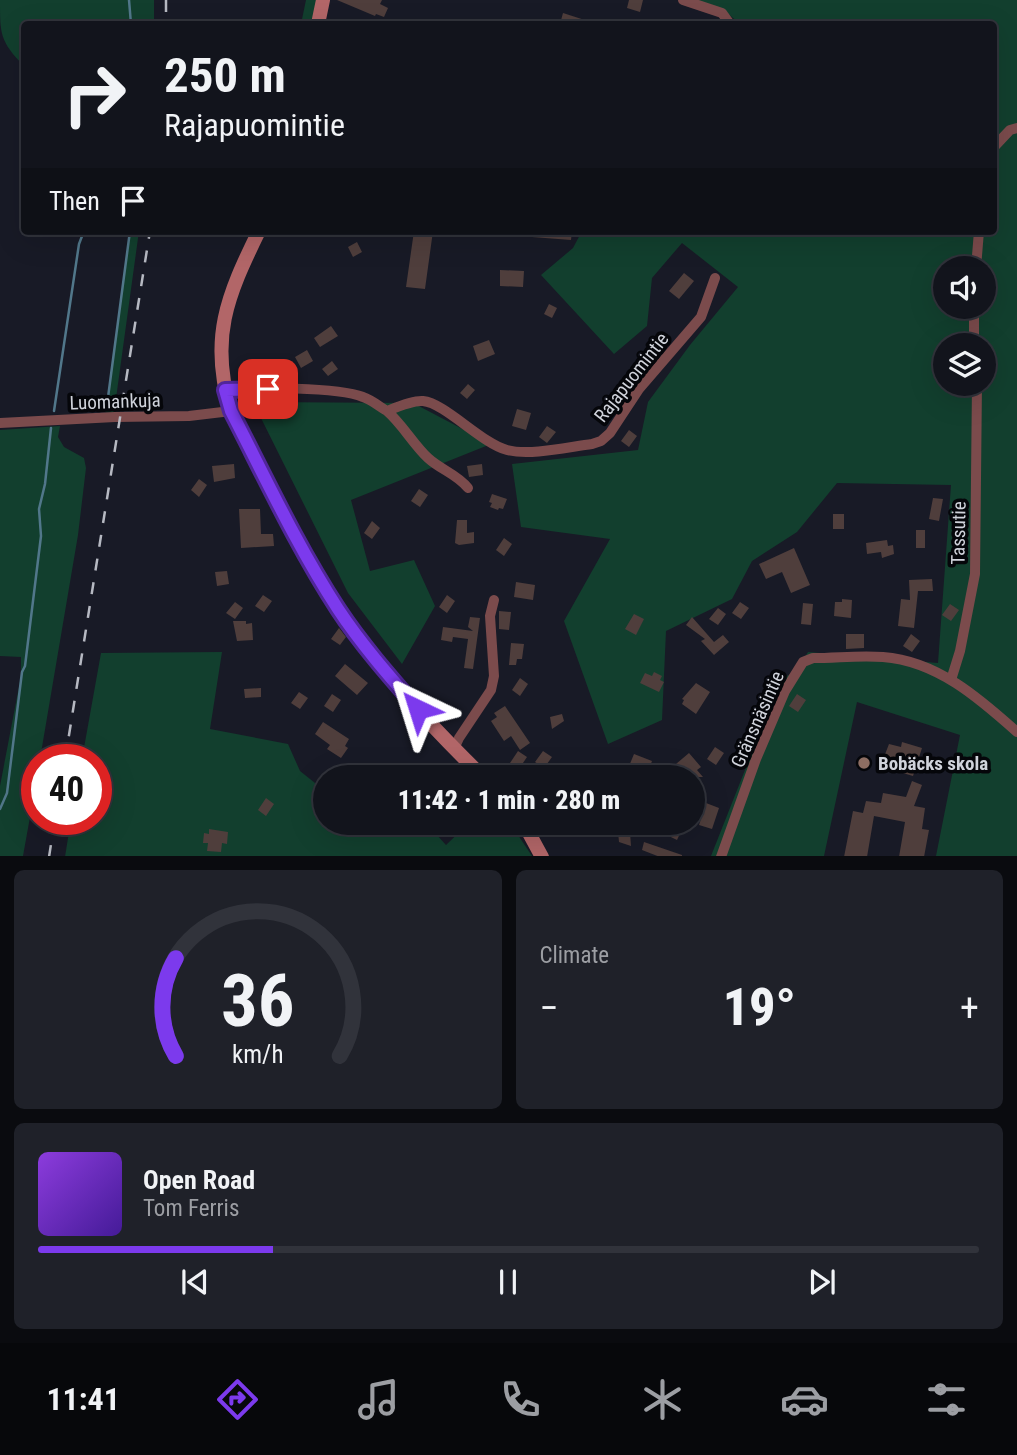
<!DOCTYPE html>
<meta charset="utf-8">
<style>
body{margin:0;font-family:"Roboto Condensed",sans-serif;background:#1f2129;color:#f1f3f6;height:100vh;display:flex;flex-direction:column;font-size:26px;white-space:nowrap}
*{box-sizing:border-box;margin:0}
p{font-size:23px;color:#9c9ea3}
.icon{flex:none;width:38px;height:38px;fill:none;stroke:currentColor;stroke-width:2;stroke-linecap:round;stroke-linejoin:round}
.map{position:relative;height:856px;overflow:hidden}
.details{display:flex;flex-direction:column;gap:14px;padding:14px;background:#0a0b0f;flex:1}
.details>*{flex:none}
.hud{position:absolute;left:21px;top:21px;width:976px;height:214px;border-radius:7px;box-shadow:0 7px 28px #0002,0 0 0 2px #31333b;background:#12141c;color:#f1f3f6;overflow:hidden}
.tools{position:absolute;left:933px;top:256px;display:grid;gap:14px}
.tools a{display:grid;place-items:center;width:63px;height:63px;border-radius:50%;background:#12141c;box-shadow:0 7px 28px #0002,0 0 0 2px #31333b;font-size:35px}
.speed{position:absolute;left:21px;top:744px;display:flex;gap:14px;font-size:35px;font-weight:700;text-align:center}
.speed>*{display:grid;place-content:center;width:91px;height:91px;border-radius:50%;background:#12141c;box-shadow:0 7px 28px #0002,0 0 0 2px #31333b;line-height:1}
.speed .limit{border:10px solid #d22;background:#fff;color:#111}
.pin{position:absolute;display:grid;place-items:center;width:60px;height:60px;color:#fff;margin:-30px;border-radius:14px;box-shadow:0 4px 10px #0006}
.me{position:absolute;width:77px;margin:-38px;rotate:319deg;stroke-linejoin:round;filter:drop-shadow(0 0 5px #0008)}
.turn{display:flex;align-items:center;gap:24px;height:147px;padding:0 28px;font-size:32px}
.turn .icon{width:91px;height:91px;stroke-width:2.5}
.turn b{display:block;font-size:49px;line-height:60px}
.then{display:flex;align-items:center;height:66px;padding:0 28px;background:#0003;gap:14px;font-size:26px}
.big{font-size:52px;font-weight:800;line-height:1.1}
.details .card{flex:1;display:flex;flex-direction:column;justify-content:center;gap:10px;min-width:0;padding:0 24px;border-radius:10px;background:#1f2129}
.details .dial{align-items:center;gap:0}
.dial svg{height:182px;overflow:visible;fill:none;stroke:#31333b;stroke-width:7;stroke-linecap:round;text-anchor:middle}
.dial text{fill:#f1f3f6;stroke:none}
.song{display:flex;align-items:center;gap:21px}
.cover{width:84px;height:84px;border-radius:10px;background:linear-gradient(135deg,hsl(270 70% 55%),hsl(260 70% 35%))}
.played{height:7px;border-radius:4px;background:linear-gradient(90deg,#7c3aed 25%,#31333b 25%)}
.keys{display:flex;justify-content:space-around;direction:ltr}
.heat{display:flex;justify-content:space-between;align-items:center;font-size:38px;direction:ltr}
.details .tiles{flex:1;display:grid;gap:14px;grid-template-columns:1fr 1fr}
.card:last-child{grid-column:span 2}
.trip{position:absolute;left:313px;top:765px;width:392px;height:70px;border-radius:35px;background:#12141c;box-shadow:0 7px 28px #0002,0 0 0 2px #31333b;font-weight:800;line-height:70px;text-align:center}
.menu{display:flex;height:112px;justify-content:space-around;align-items:center;background:#07080b;color:#9c9ea3}
.menu .icon{width:49px;height:49px}
.menu .on{color:#7c3aed}
.menu b{font-size:32px;color:#f1f3f6}
.map>svg:first-child{display:block}
.green{fill:#123f2e;fill-rule:evenodd}
.lines{fill:none;stroke-linecap:round;stroke-linejoin:round}
.stream{stroke:#51778a;stroke-width:2.5}
.building{fill:#4f3e3c}
.street{stroke:#7b4b4c;stroke-width:10}
.secondary{stroke:#b26668;stroke-width:14}
.rail{stroke:#b6b9c2;stroke-width:2.5;stroke-dasharray:12 12;stroke-linecap:butt}
.route-casing{stroke:#51269a;stroke-width:18}
.route{stroke:#7c3aed;stroke-width:12}
.education-dot{fill:#8d6e63;stroke:#05060a;stroke-width:2.5}
.labels{text-anchor:middle;stroke-width:7;stroke-linejoin:round;paint-order:stroke}
.street-label{font-size:19px;fill:#d0d3db;stroke:#05060a}
.poi-label{font-size:19px;font-weight:bold;fill:#d0d3db;stroke:#05060a;text-anchor:start}
</style>
<div class="map">
<svg width="1017" height="857" viewBox="0 0 1017 857">
<rect width="100%" height="100%" fill="#181a26"/>
<!-- green -->
<path class="green" d="M0 0H154V24H24V66C0 41 0 35 0 0Z
M306 0H323L318 24H301Z
M694 0H1017V856H936L960 735 857 702 824 856H711L781 679 796 671 808 652 938 663 951 485 837 483 797 532 752 561 732 599 666 631 662 720 608 744 564 621 610 539 521 527 512 464 638 450 648 402 690 345 738 287 682 243 652 278 647 326 614 354 541 275 573 248 582 231H994V24H740L726 12ZM945 268H984V306H945ZM945 345H984V383H945Z
M130 231H139L114 413 96 411 107 404Z
M253 402 413 403 491 444 351 500 370 571 414 560 435 606 402 664 348 593Z
M60 426 58 437 64 447 84 458 86 468 78 535 40 759 37 760V778L23 856H0V786L21 676V657L0 656V430Z
M222 652 210 729 288 744 300 771 325 791 326 822 426 823 446 845 469 823H510L532 856 65 857 71 819H96V760L82 759 101 653Z"/>
<g class="lines">
<!-- stream -->
<path class="stream" d="M129 0 131 24
M107 405 130 231
M54 411 79 244 84 231
M0 809 7 793 22 672 25 666 41 536 39 509 45 484 51 428"/>
</g>
<!-- building -->
<path class="building" d="M337 0H382L380 4 388 8 384 17 376 14 375 16Z
M629 0H643L640 12 627 8Z
M563 13 594 23V24H560Z
M414 231H433L425 289 406 287Z
M533 231H572L571 240 532 237Z
M357 242 362 252 353 257 348 247Z
M500 270 524 271 523 287 500 286Z
M684 273 694 281 679 299 669 291Z
M549 304 557 308 552 318 544 314Z
M331 326 338 336 320 347 314 338Z
M489 340 495 354 478 361 473 346Z
M307 350 313 361 301 368 295 357Z
M332 361 338 369 328 376 322 369Z
M468 384 475 390 467 399 460 393Z
M517 409 531 413 526 430 512 426Z
M547 426 556 432 547 443 539 437Z
M629 430 637 436 629 447 621 441Z
M234 464 235 478 214 482 212 466Z
M482 464 483 475 469 477 467 466Z
M199 479 207 485 199 497 191 490Z
M419 489 428 495 420 507 411 501Z
M492 494 507 499 503 509 499 508 498 510 490 507 492 503 489 502Z
M933 498 943 499 939 521 929 519Z
M239 509H260L261 534H273L274 546 241 548Z
M833 514H844V529H833Z
M457 520H467V533L474 532V543L459 545 455 543Z
M372 521 380 528 372 539 364 533Z
M916 530H925V548H916Z
M504 538 512 544 504 556 496 550Z
M887 540 888 546 893 545 894 554 882 558 881 552 867 554 866 543Z
M794 548 810 585 791 593 782 572 766 579 759 564Z
M227 571 229 584 217 586 215 572Z
M932 579 933 591H918L914 628 898 626 901 599 910 600 909 580Z
M516 582 535 585 533 600 514 597Z
M263 595 272 601 264 612 255 606Z
M447 595 455 601 447 613 439 607Z
M842 599 852 600 851 618 834 616 835 602H842Z
M235 602 243 608 235 619 226 613Z
M740 602 749 608 741 619 732 613Z
M803 603 813 604 811 625 801 624Z
M950 604 959 610 951 621 942 615Z
M718 608 726 614 718 625 709 619Z
M499 611 511 612 509 630 499 629Z
M634 614 644 619 636 635 625 629Z
M470 617 480 618 473 669 464 668 468 639 453 637 452 642 441 640 443 627 473 631 468 627Z
M692 617 714 642 723 635 729 642 714 655 701 641 705 639 686 625Z
M233 621H246V624L252 623 253 640 237 641Z
M339 628 346 637 340 645 331 639Z
M846 634H864V648L846 649Z
M911 634 920 641 912 652 903 646Z
M511 643 524 644 522 659H517L516 665H509Z
M345 664 368 683 357 695 335 676Z
M654 672 662 676 660 680 664 682 659 692 640 683 645 673 652 676Z
M520 678 528 684 520 696 512 690Z
M696 683 710 692 696 714 682 704 684 700 682 699Z
M261 688V697L245 698 244 689Z
M299 692 308 698 300 709 291 703Z
M332 694 341 700 333 712 324 706Z
M797 694 806 700 798 712 789 706Z
M505 706 530 743 520 750 511 736 504 741 491 721 497 717 494 713Z
M562 714 564 721 552 729 550 717Z
M323 722 349 739 345 746 348 748 341 758 327 749 330 745 315 734Z
M902 742 922 748 913 776 896 771 899 762 884 757 889 744 901 747Z
M715 747 724 753 716 765 707 759Z
M518 751 527 757 519 769 510 763Z
M543 751 552 757 544 768 535 762Z
M689 753 701 767 697 770 703 777H687L676 764Z
M634 754 652 761 646 777 627 771Z
M334 767 349 777H327Z
M912 781 922 785 914 806 925 808 922 829 929 830 924 857H899L905 822 874 816 867 857H844L853 811 863 813 866 801 881 803 883 793 906 797Z
M266 798 274 804 266 816 258 810Z
M706 803 719 808 712 829 699 825Z
M619 822H634L630 832 631 846 619 842 618 832 615 831Z
M640 822H678L684 825 677 840Z
M209 829 228 832 227 844 222 843 221 852 207 851 208 843H203L204 833 209 834Z
M644 842 682 855V857H660L642 850Z"/>
<g class="lines">
<!-- street -->
<path class="street" d="M683 0 722 13 730 24
M994 147 1010 130 1017 128
M976 268 979 231
M974 306V345
M225 390C254 387 338 387 363 397 372 400 380 407 387 411 397 407 413 400 423 401 445 403 481 443 507 450 530 456 568 447 592 444L601 441 610 433 639 389 701 317 715 278
M387 411C403 425 413 444 428 458 441 470 457 474 468 488
M0 423 115 417 189 416 231 411
M951 680 960 651 975 574 977 383
M454 749 459 738 491 690 494 676 490 616 494 600
M721 857 756 759 785 691 803 662 813 658C837 658 860 655 883 657 937 661 979 698 1017 732"/>
<!-- secondary -->
<path class="secondary" d="M318 24 323 0
M259 231C227 296 209 339 231 411 265 477 297 546 338 608 378 670 431 726 483 777
M523 822 542 857"/>
<!-- rail -->
<path class="rail" d="M166 0V24
M65 760 150 231
M49 857 55 819"/>
</g>
<g class="lines">
<!-- route casing -->
<g class="route-casing">
<path id="route" d="M268 389 225 390 231 411C265 477 297 546 338 609 361 644 390 677 418 709"/>
</g>
<!-- route -->
<use href="#route" class="route"/>
</g>
<!-- markers -->
<circle class="education-dot" cx="864" cy="763" r="7"/>
<g class="labels">
<!-- street labels -->
<g class="street-label">
<text transform="translate(631 377) rotate(-52)" y="7">Rajapuomintie</text>
<text transform="translate(115 401) rotate(-2)" y="7">Luomankuja</text>
<text transform="translate(958 533) rotate(-89)" y="7">Tassutie</text>
<text transform="translate(757 719) rotate(-66)" y="7">Gränsnäsintie</text>
</g>
<!-- poi labels -->
<g class="poi-label">
<text x="878" y="770">Bobäcks skola</text>
</g>
</g>
</svg>
<div class="tools">
<a><svg class="icon" aria-label="sound" viewBox="0 0 24 24"><path d="M4 9h4l5-4v14l-5-4H4zM17 9q2 3 0 6"/></svg></a>
<a><svg class="icon" aria-label="layers" viewBox="0 0 24 24"><path d="M12 4l9 5-9 5-9-5zM3 14l9 5 9-5"/></svg></a>
</div>
<div class="speed"><div class="limit">40</div></div>
<div class="pin" style="left:268px;top:389px;background:#d93025"><svg class="icon" aria-label="arrive" viewBox="0 0 24 24"><path d="M6 21V4h12l-3 4 3 4H6"/></svg></div>
<svg class="me" style="left:418px;top:709px" viewBox="-20 -20 40 40"><path d="M0-17L14 15 0 8-14 15z" fill="#7c3aed" stroke="#fff" stroke-width="4"/></svg>
<div class="trip">11:42 · 1 min · 280 m</div>
<div class="hud">
<div class="turn"><svg class="icon" aria-label="right" viewBox="0 0 24 24"><path d="M7 20v-9h11M14 6l5 5-5 5"/></svg><div><b>250 m</b>Rajapuomintie</div></div>
<div class="then">Then<svg class="icon" aria-label="arrive" viewBox="0 0 24 24"><path d="M6 21V4h12l-3 4 3 4H6"/></svg></div>
</div>
</div>
<section class="details">
<div class="tiles">
<div class="card dial"><svg viewBox="0 0 100 80">
<path d="M14 69A42 42 0 1 1 86 69"/>
<path d="M14 69A42 42 0 0 1 14 26" stroke="#7c3aed"/>
<text x="50" y="56" font-size="32" font-weight="700">36</text>
<text x="50" y="72" font-size="11">km/h</text>
</svg></div>
<div class="card"><p>Climate</p>
<div class="heat"><a>−</a><b class="big">19°</b><a>+</a></div>
</div>
<div class="card">
<div class="song"><i class="cover"></i><div><b>Open Road</b><p>Tom Ferris</p></div></div>
<div class="played"></div>
<div class="keys"><svg class="icon" aria-label="previous" viewBox="0 0 24 24"><path d="M18 5L8 12l10 7zM5 5v14"/></svg><svg class="icon" aria-label="pause" viewBox="0 0 24 24"><path d="M8 5v14M16 5v14"/></svg><svg class="icon" aria-label="next" viewBox="0 0 24 24"><path d="M6 5l10 7-10 7zM19 5v14"/></svg></div>
</div>
</div>
</section>
<nav class="menu">
<b>11:41</b>
<svg class="icon on" aria-label="directions" viewBox="0 0 24 24"><path d="M12 3l9 9-9 9-9-9zM9 14v-3h6M13 9l2 2-2 2"/></svg>
<svg class="icon" aria-label="music" viewBox="0 0 24 24"><path d="M9 18V5l10-2v13"/><circle cx="6" cy="18" r="3"/><circle cx="16" cy="16" r="3"/></svg>
<svg class="icon" aria-label="phone" viewBox="0 0 24 24"><path d="M5 4h4l2 5-3 2q2 4 5 5l2-3 5 2v4C11 20 4 13 5 4z"/></svg>
<svg class="icon" aria-label="climate" viewBox="0 0 24 24"><path d="M12 3v18M4 7l16 10M4 17L20 7"/></svg>
<svg class="icon" aria-label="car" viewBox="0 0 24 24"><path d="M5 17H2v-5l4-1 3-4h7l3 4 3 1v5h-3M9 17h6M6 11h13"/><circle cx="7" cy="17" r="2"/><circle cx="17" cy="17" r="2"/></svg>
<svg class="icon" aria-label="filters" viewBox="0 0 24 24"><path d="M4 7h16M4 17h16"/><circle cx="9" cy="7" r="2"/><circle cx="15" cy="17" r="2"/></svg>
</nav>
